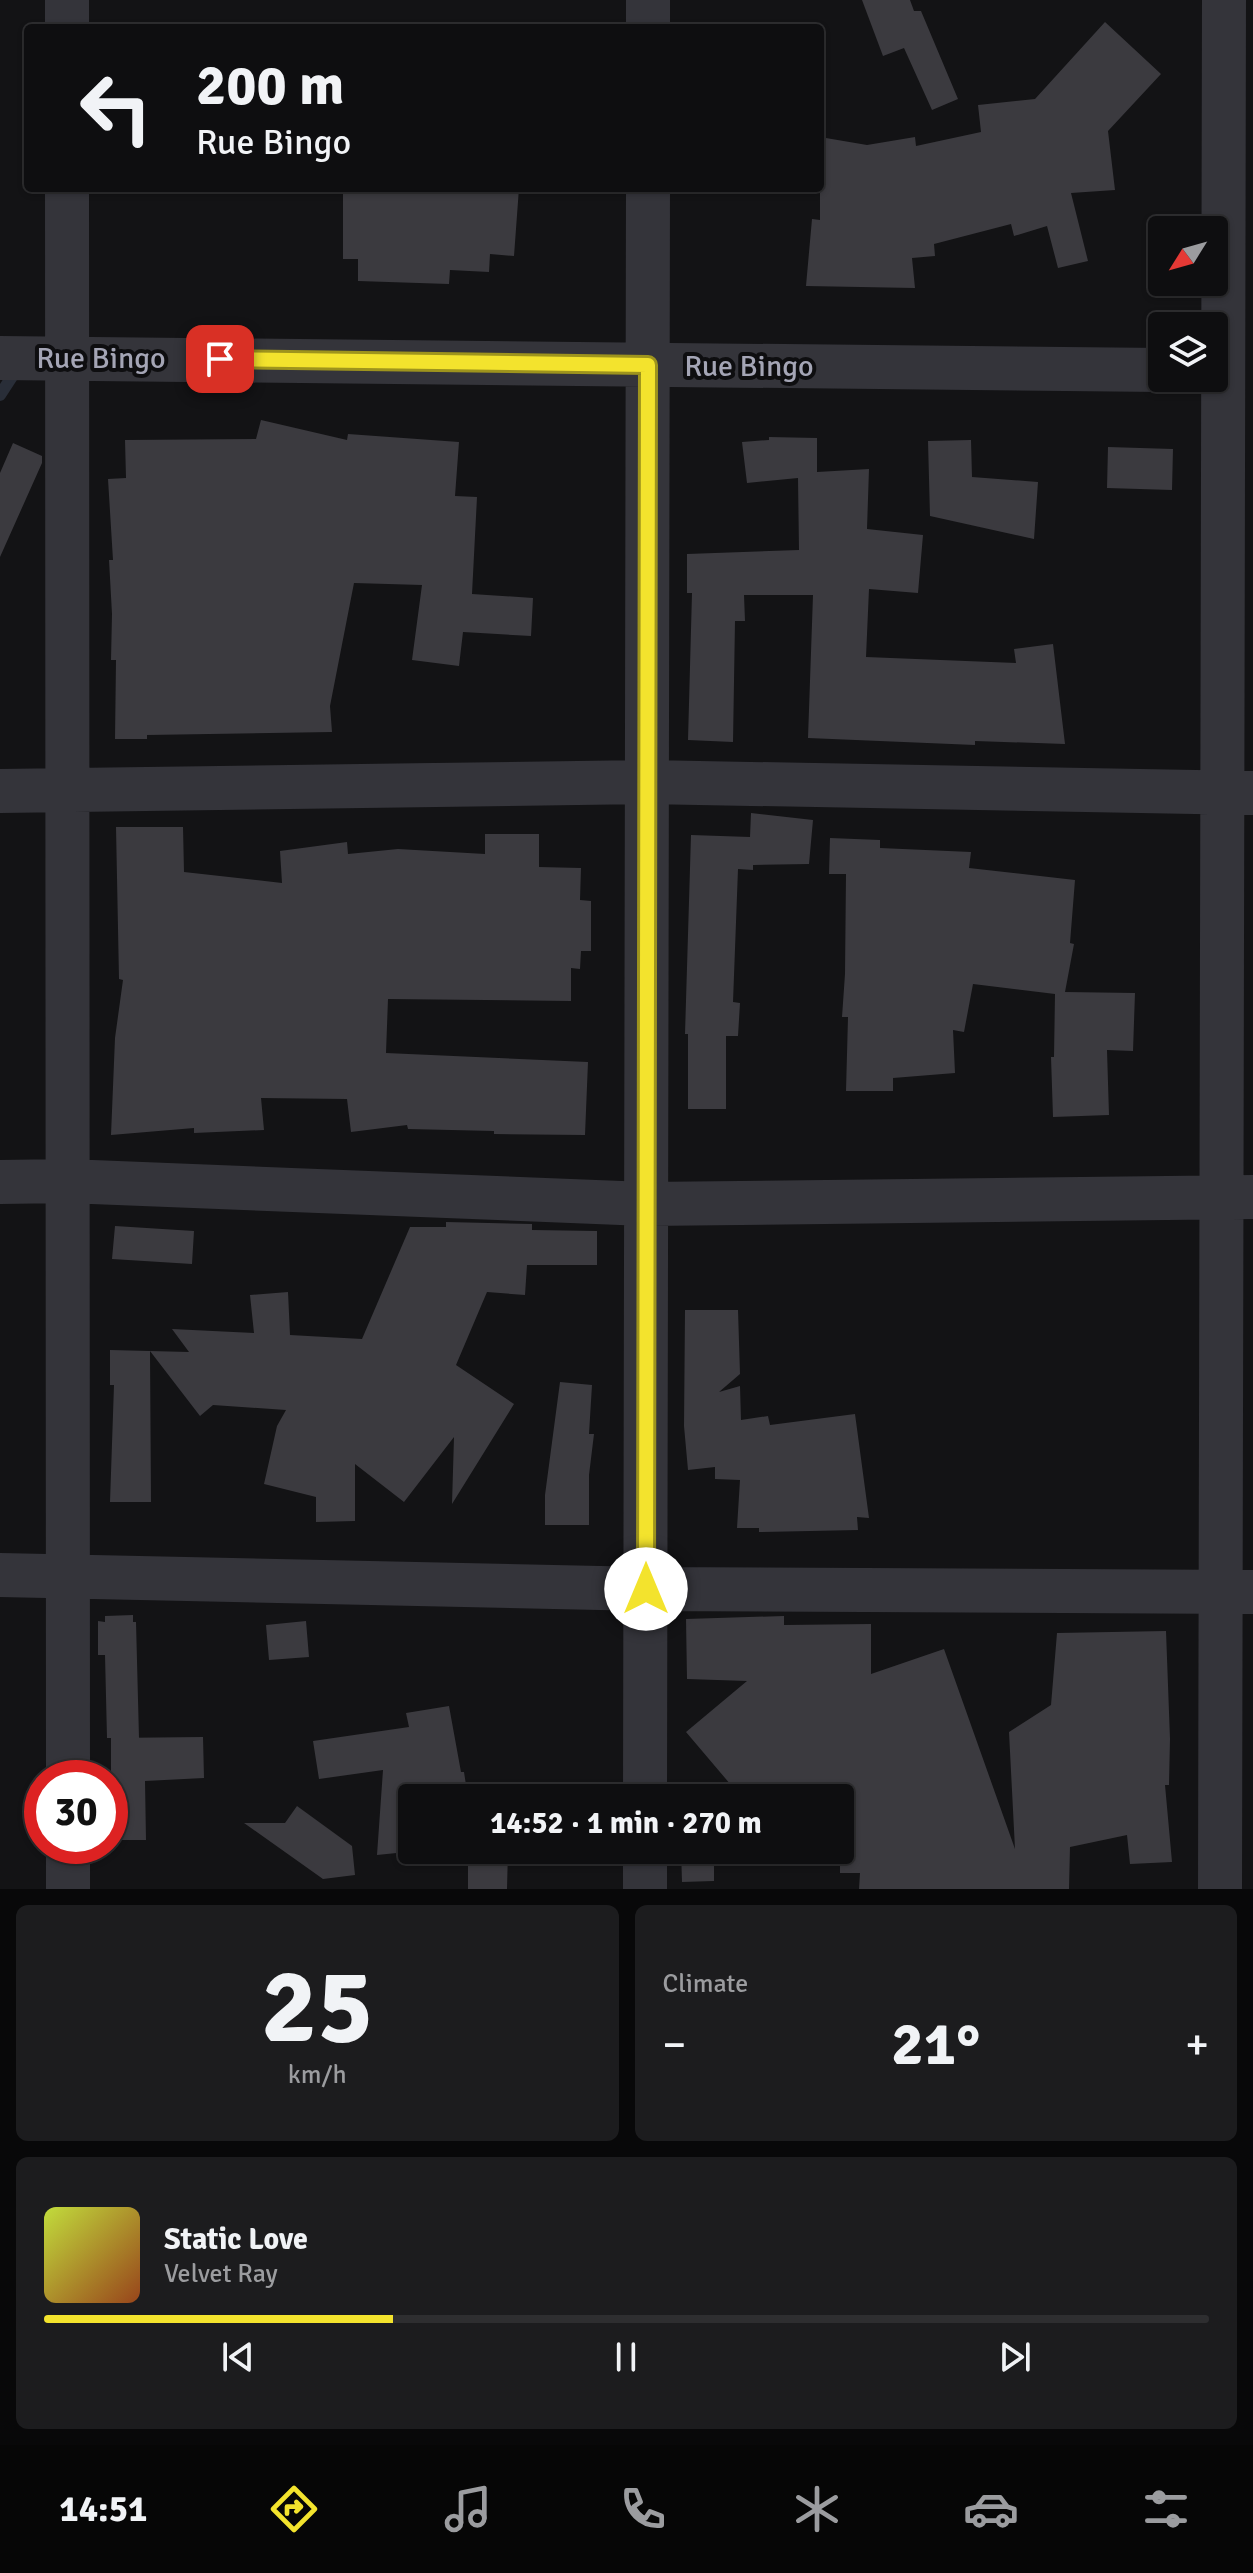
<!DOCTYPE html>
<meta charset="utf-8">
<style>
body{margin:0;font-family:Signika,sans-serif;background:#1c1c1e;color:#f1f3f6;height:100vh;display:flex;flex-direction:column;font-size:30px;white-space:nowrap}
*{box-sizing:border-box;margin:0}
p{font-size:26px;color:#9b9c9f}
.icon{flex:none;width:44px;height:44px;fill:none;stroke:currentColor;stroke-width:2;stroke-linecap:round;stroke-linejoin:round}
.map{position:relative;height:1889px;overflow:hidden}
.details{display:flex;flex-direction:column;gap:16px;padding:16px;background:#080809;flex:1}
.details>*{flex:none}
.hud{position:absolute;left:24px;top:24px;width:800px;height:168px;border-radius:8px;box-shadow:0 2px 6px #0004,0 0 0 2px #2e2e30;background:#0e0e10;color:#f1f3f6;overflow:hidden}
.needle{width:52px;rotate:233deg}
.buttons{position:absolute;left:1148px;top:216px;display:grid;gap:16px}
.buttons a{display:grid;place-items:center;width:80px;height:80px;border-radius:8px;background:#0e0e10;box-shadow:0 2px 6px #0004,0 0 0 2px #2e2e30;font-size:40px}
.speed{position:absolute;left:24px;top:1760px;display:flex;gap:16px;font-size:40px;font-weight:700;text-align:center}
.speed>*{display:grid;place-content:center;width:104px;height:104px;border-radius:50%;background:#0e0e10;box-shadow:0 2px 6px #0004,0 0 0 2px #2e2e30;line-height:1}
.speed .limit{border:12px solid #d22;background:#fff;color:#111}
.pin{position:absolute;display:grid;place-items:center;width:68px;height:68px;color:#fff;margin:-34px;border-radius:16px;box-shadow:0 4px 12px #0006}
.me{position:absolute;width:88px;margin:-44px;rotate:0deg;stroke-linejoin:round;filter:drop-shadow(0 0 6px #0008)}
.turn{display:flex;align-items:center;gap:28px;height:168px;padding:0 40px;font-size:36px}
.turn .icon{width:104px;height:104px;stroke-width:2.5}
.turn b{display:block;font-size:56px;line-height:68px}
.big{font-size:60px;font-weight:700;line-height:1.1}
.details .tile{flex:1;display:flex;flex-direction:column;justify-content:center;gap:12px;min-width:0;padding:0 28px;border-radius:12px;background:#1c1c1e}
.details .dial{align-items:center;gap:0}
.dial b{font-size:104px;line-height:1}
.song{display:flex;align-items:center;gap:24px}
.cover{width:96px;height:96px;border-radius:12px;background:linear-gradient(135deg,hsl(70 70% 55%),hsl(20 70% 35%))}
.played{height:8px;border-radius:4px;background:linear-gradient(90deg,#f3e32d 30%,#2e2e30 30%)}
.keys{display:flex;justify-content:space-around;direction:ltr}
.heat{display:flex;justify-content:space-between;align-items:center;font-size:44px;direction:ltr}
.details .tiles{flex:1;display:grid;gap:16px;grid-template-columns:1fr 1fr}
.tile:last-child{grid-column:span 2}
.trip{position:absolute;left:398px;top:1784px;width:456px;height:80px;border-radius:8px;background:#0e0e10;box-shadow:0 2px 6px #0004,0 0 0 2px #2e2e30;font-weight:700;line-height:80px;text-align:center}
.tab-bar{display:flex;height:128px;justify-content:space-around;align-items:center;background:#060606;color:#9b9c9f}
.tab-bar .icon{width:56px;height:56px}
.tab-bar .on{color:#f3e32d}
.tab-bar b{font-size:36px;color:#f1f3f6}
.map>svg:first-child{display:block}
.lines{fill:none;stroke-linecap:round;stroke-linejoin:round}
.stream{stroke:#292e38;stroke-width:12}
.building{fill:#3b3a3f}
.minor{stroke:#34343a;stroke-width:44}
.route-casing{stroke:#9e941d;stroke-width:20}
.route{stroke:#f3e32d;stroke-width:14}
.labels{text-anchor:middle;stroke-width:8;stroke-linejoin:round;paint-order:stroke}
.street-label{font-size:30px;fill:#a4a5b5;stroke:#0e0e10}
</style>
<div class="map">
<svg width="1253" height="1889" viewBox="0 0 1253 1889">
<rect width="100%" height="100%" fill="#131315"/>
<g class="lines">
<!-- stream -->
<path class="stream" d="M0 395 15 372"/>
</g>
<!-- building -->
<path class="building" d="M862 0H910L914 11H921L958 99 932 110 904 48 883 56Z
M1105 22 1161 74 1108 131 1115 190 1071 193 1088 261 1058 268 1047 226 1014 236 1011 224 934 244 935 256 912 258 915 288 806 286 812 219 820 220V137L867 145 915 137 916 146 981 132 978 105 1035 99Z
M343 188H519L514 256 490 254 489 272 450 270 449 284 358 281V259H343Z
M261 420 347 440 348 434 459 442 455 496 477 497 472 594 533 598 531 636 463 632 459 666 412 660 422 585 354 583 330 706 332 732 147 735V739H115L116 660H111L112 614 109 560H113L108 479 126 478 125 440 256 439Z
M769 437 817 438V472L869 469 867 529 923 535 918 593 869 589 866 657 1016 663 1014 649 1053 644 1065 744 975 741V745L808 738 813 595H744L745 621H735L733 742 688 740 692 593H687V554L799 550 798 478 747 483 742 442 769 440Z
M971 440 972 477 1038 482 1034 539 930 516 928 441Z
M13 443 42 456V463L0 557V473Z
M1108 447 1173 449 1172 490 1107 488Z
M751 813 813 820 809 864 753 865V870L738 869 733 1002 740 1003 738 1036H726V1109H688V1034H685L691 835 750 837Z
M116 827H183L184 872 282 883 280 851 347 842 348 854 398 849 485 854V834H539V867L581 868 580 900 591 901V951H581L580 969 571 968V1001L388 999 386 1053 588 1062 585 1135 494 1134V1131L408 1129 407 1125 351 1132 347 1099 261 1098 264 1130 194 1133V1128L111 1135 115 1038 123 980 119 979Z
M830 838 880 840V848L971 852 969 868 1075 880 1070 943 1074 944 1065 992 1135 993 1133 1051 1107 1050 1109 1115 1053 1117 1051 1057H1054L1055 994 973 984 964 1032 953 1030 955 1073 893 1078V1091H846L848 1017H842L845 974 846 874H829Z
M446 1222 532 1224V1230L597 1231V1265H527L525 1295 487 1292 456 1365 514 1404 452 1504 454 1437 404 1502 355 1464V1521L316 1522V1497L264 1484 277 1426 286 1410 213 1405 200 1416 150 1351 151 1502H110L114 1385H110V1350L189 1352 172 1329 254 1333 250 1295 288 1292 290 1335 362 1339 410 1227H446Z
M115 1226 194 1231 192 1264 112 1259Z
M685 1310H738L740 1374 719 1392 740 1386 741 1420 768 1416 770 1425 855 1414 869 1518 857 1517 858 1530 759 1532V1528H737L740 1480 715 1479V1467L688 1470 684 1426Z
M560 1382 592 1385 589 1434H594L589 1475V1525H545V1495Z
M133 1615V1622H136L139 1738H107L105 1655H98V1621L105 1622V1616Z
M784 1616V1625L871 1624V1674L944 1649 1015 1849 1009 1732 1051 1705 1057 1633 1166 1631 1170 1739 1169 1785H1165L1172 1862 1130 1864 1127 1835 1070 1847 1069 1889H859L860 1873H840V1798H742L686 1732 747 1681 687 1679 686 1619Z
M306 1621 309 1657 269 1660 266 1625Z
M449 1706 461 1772H464L468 1798H412V1850H426L377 1855 383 1770 319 1779 313 1741 409 1727 406 1713Z
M203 1737 204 1778 145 1781 146 1840H111V1738Z
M682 1785H713V1798H682Z
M297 1806 352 1846 355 1875 323 1879 244 1823H285Z
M468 1850H508L507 1889H468Z
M681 1850H714V1881L682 1882Z"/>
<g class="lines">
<!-- minor -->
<path class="minor" d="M67 0V28
M648 28V0
M67 188 68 1778
M0 358 1162 370
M0 791 647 782 1251 793
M0 1182 67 1181 646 1204 1253 1197
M0 1575 646 1589 1253 1592
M645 1798 648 188
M68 1846V1889
M645 1889V1850
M1220 1889 1224 0"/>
</g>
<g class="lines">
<!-- route casing -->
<g class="route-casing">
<path id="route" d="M220 359 648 365 646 1589"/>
</g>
<!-- route -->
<use href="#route" class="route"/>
</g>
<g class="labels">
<!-- street labels -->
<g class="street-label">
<text x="101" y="368">Rue Bingo</text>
<text x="749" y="376">Rue Bingo</text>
</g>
</g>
</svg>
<div class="buttons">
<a><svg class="needle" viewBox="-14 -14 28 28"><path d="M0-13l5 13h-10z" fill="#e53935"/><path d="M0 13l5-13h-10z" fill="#9b9c9f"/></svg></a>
<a><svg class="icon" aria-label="layers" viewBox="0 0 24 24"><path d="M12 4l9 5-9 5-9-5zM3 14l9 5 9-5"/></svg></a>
</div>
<div class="speed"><div class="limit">30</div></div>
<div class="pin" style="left:220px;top:359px;background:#d93025"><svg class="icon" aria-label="arrive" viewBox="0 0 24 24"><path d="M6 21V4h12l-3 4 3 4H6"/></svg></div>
<svg class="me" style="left:646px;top:1589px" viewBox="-20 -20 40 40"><circle r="19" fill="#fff"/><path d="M0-13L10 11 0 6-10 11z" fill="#f3e32d"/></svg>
<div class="trip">14:52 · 1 min · 270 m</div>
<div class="hud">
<div class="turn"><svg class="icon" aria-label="left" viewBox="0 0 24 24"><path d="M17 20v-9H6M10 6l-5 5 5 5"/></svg><div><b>200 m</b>Rue Bingo</div></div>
</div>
</div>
<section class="details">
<div class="tiles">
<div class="tile dial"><b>25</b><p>km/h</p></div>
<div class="tile"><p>Climate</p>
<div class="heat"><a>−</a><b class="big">21°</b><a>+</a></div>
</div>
<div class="tile">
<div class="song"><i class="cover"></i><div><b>Static Love</b><p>Velvet Ray</p></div></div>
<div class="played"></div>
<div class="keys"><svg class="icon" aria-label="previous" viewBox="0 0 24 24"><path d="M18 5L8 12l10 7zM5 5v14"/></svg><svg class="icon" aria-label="pause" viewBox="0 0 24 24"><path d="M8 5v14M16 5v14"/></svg><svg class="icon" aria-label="next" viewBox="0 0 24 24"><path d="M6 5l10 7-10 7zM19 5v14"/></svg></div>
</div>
</div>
</section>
<nav class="tab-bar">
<b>14:51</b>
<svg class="icon on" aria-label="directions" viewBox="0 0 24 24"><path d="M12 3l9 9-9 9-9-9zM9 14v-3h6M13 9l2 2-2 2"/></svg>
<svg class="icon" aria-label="music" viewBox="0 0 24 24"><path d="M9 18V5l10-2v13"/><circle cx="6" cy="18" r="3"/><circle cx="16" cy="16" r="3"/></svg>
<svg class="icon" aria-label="phone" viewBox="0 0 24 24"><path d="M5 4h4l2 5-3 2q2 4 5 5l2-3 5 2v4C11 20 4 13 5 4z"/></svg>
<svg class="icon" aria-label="climate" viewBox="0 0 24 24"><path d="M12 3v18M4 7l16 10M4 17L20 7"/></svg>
<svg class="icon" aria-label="car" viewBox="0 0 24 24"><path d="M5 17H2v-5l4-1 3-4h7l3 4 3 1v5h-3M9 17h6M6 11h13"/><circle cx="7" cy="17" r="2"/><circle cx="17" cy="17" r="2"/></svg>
<svg class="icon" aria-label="filters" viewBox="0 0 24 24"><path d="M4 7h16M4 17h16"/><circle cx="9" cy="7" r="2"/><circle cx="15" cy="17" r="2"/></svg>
</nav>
